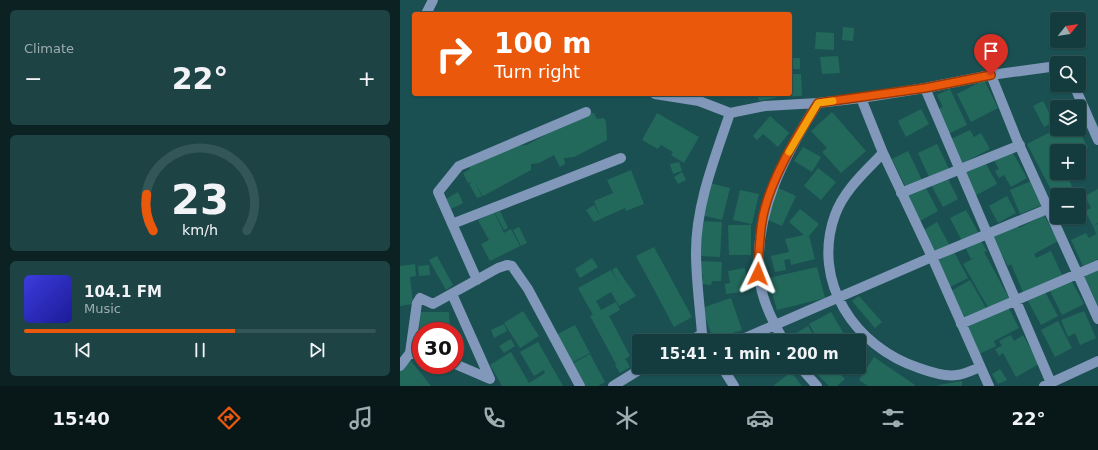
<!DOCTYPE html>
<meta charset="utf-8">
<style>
body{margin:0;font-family:"DejaVu Sans",sans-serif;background:#1d4345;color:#f1f3f6;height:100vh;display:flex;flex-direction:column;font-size:15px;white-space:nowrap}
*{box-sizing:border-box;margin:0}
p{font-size:13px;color:#9dadb0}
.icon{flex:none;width:22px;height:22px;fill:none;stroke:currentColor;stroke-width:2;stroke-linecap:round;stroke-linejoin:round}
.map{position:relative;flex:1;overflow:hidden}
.details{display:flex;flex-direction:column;gap:10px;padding:10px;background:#0b2122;width:400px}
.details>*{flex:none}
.banner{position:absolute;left:12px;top:12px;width:380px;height:84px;border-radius:4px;box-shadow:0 1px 3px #0004,0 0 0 1px #335658;background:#ea580c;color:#fff;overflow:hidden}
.needle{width:26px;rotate:60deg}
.fabs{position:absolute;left:650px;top:12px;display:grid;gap:8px}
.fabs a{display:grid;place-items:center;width:36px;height:36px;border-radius:4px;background:#143c3e;box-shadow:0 1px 3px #0004,0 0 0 1px #335658;font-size:20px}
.speed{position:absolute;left:12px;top:322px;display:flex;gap:8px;font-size:20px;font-weight:700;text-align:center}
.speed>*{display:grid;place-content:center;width:52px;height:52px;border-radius:50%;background:#143c3e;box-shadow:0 1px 3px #0004,0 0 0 1px #335658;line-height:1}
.speed .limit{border:6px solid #d22;background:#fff;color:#111}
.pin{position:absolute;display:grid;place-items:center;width:34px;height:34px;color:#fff;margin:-41px -17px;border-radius:50% 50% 50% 0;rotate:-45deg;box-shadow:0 0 4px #0007}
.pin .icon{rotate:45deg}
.me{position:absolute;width:44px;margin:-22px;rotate:2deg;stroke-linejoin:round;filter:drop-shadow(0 0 3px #0008)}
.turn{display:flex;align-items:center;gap:14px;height:84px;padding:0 16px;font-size:18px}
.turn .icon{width:52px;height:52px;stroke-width:2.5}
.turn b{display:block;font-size:28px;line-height:34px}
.big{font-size:30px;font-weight:700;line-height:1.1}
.details .tile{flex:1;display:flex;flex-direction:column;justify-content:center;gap:6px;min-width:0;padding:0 14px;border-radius:6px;background:#1d4345}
.details .dial{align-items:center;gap:0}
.dial svg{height:104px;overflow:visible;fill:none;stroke:#335658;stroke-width:7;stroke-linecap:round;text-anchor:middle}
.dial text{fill:#f1f3f6;stroke:none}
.song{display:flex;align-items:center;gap:12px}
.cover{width:48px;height:48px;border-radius:6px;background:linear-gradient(135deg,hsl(240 70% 55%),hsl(240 70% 35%))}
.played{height:4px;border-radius:2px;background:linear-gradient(90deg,#ea580c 60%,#335658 60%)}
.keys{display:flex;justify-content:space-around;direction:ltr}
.heat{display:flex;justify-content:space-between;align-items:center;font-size:22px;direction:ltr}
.trip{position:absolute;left:232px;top:334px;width:234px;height:40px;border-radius:4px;background:#143c3e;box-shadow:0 1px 3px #0004,0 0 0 1px #335658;font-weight:700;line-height:40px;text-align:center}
.tab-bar{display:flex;height:64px;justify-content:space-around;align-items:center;background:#081819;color:#9dadb0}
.tab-bar .icon{width:28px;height:28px}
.tab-bar .current{color:#ea580c}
.tab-bar b{font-size:18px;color:#f1f3f6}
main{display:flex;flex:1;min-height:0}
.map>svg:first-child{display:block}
.building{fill:#22695c}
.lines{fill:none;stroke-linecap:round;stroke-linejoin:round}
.minor{stroke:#8198bb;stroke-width:10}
.route-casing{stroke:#983908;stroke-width:10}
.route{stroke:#ea580c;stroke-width:7}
.slow{stroke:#f59e0b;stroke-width:7}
</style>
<main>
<section class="details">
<div class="tile"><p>Climate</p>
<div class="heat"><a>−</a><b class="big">22°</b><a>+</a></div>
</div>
<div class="tile dial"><svg viewBox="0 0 100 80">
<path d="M14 69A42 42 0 1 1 86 69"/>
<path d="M14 69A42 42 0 0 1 9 41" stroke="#ea580c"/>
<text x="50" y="56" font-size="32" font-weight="700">23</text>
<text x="50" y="72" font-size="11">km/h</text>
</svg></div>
<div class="tile">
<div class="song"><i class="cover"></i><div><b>104.1 FM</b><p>Music</p></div></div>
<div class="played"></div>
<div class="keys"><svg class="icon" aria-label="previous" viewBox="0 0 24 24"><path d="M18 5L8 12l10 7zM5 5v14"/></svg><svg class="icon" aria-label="pause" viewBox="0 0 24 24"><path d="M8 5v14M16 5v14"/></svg><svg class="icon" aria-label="next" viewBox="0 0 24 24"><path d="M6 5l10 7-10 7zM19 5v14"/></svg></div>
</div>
</section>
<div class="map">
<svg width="698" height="386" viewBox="0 0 698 386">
<rect width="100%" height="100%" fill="#1b5052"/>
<!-- building -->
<path class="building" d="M443 27 454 28 453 41 442 40Z
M416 32 434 33V50L415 49Z
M438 56 440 73 422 74 420 57Z
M390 58H400V69H390Z
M390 74H401L402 96 379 97V94H390Z
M584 80 598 108 571 122 557 94Z
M550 89 567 125 546 135 534 111 543 107 537 95Z
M357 94H378L379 97 359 101Z
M643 101 654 122 644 127 633 106Z
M521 109 529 124 506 137 498 121Z
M432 112 466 151 441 173 422 152 427 148 411 131Z
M194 113 197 119 204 118 206 122 207 140 174 157 164 158 165 164 160 167 154 155 139 163 131 164V170L83 196 74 182 82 196 77 198 69 184 73 182 68 183 63 173 70 169 67 162 96 147 127 145 145 135 144 130 175 114Z
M257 113 299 137 284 163 271 155 273 152 261 145 258 149 242 140Z
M370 116 389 133 378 147 363 134 357 140 353 136Z
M656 129H678L688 148 679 153V151H657V173H665L674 190 665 195H657V201L627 144Z
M570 130 574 137 581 133 590 149 563 163 551 139Z
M537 144 549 169 529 177 518 153Z
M403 147 421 157 412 172 394 161Z
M610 148 627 178 611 187 604 175 599 178 595 171 599 169 593 158Z
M508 151 522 180 506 188 492 159Z
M584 160 597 184 575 196 561 172Z
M279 162 282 171 273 174 270 164Z
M418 168 436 182 421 200 404 186Z
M231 170 244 204 226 211 225 208 194 222 186 210 194 205 200 216 194 201 213 193 207 180Z
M282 172 286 180 278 184 274 177Z
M547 177 558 199 543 207 531 185Z
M631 181 642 205 620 214 610 190Z
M309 183 330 188 322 220 301 215Z
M525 186 538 211 518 222 504 197Z
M376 187 396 196 382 226 363 218Z
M698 189V223L693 226 685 211 691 208 685 196Z
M340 190 359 194 352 224 333 220Z
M58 192 63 203 51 209 46 199Z
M607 196 616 213 598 223 589 206Z
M400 209 419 224 409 236 415 259 391 265 390 259 384 260 386 270 375 272 371 256 389 252 385 239 404 235 389 222Z
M566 210 578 232 562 241 550 218Z
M100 211 108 228 104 230 95 213Z
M94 212 104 233 111 229 120 246 90 261 81 244 89 240 78 220Z
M644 215 658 241 634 254 636 258 651 251 662 275 623 292 611 264 608 266 592 237 617 224 619 228Z
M298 221 322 222 320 257 299 256V261L322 262 321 281H312L311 285 302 284 303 275 296 274Z
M537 222 550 246 535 254 522 231Z
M698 224V259L683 266 671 240 686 233 689 238 696 234 693 226Z
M328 225H351V255H329Z
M119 227 127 243 121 246 113 230Z
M581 241 587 251 584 252 609 298 589 309 563 264 576 257 571 259 566 249Z
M254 247 292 317 274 327 236 256Z
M554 252 568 278 546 289 532 264Z
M37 256 53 285 46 290 29 260Z
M192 258 198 267 180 278 175 269Z
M15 264 16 276 10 277 13 304 0 306V266Z
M29 265 30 275 19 276 18 266Z
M216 267 236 296 219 306 211 292 196 301 201 310 216 302 220 310 209 316 230 356 225 359 230 367 220 373 215 365 220 362 216 364 190 316 193 315 178 288 211 270 221 287 212 270Z
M417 267 425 298 377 310 368 278Z
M345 268 349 291 326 294 325 284 330 283 328 271Z
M698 268V305L683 275Z
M570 280 586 308 561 322 546 294Z
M671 280 684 304 662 315 650 291Z
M645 292 658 316 641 325 628 301Z
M459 296 482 322 475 328 452 301Z
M331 298 342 330 313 339 302 308Z
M608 307 619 328 594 341 596 346 579 354 567 326Z
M123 311 139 336 120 348 104 323Z
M684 311 696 338 680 345 675 333 668 337 661 320Z
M19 312H49L50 331H21L20 336Z
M431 312 444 334 433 341H419L409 324Z
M658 321 672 348 655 357 641 330Z
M104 324 107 331 94 338 91 330Z
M175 325 190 353 171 363 156 335Z
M408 326 417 341H390L388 338Z
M611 335 614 341 623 335 639 364 616 377 603 353 599 356 595 349 602 346 599 341Z
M111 339 115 346 104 353 99 346Z
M138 342 163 386H102L90 365 111 352 129 383 145 373 144 370 134 376 120 352Z
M459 347 467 355 459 363Z
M190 354 205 382 198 386H182L170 365Z
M474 357 515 385 514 386H468L459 380Z
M11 361 31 386H0V370Z
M410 367H434L445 379 437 386H429Z
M600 369 607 380 598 384 592 374Z
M391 372 402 386H373Z
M562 381V386H539V385Z"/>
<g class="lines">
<!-- minor -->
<path class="minor" d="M26 14 33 0
M591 75 617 140 698 319
M674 85 698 140
M525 88 651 383
M255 94 299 101 330 113 365 106 418 103 461 98 525 88 591 75 657 66
M461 98 483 153 532 257 589 386
M483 153C465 172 444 190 435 215 411 282 455 347 519 368 530 372 545 377 557 375 565 374 573 370 580 367
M501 193 620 145
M52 224 221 158
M77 280 38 192 59 166 186 112
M52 294 90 379 55 364
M561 324 698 265
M290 341 302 334
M307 341 302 334C300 307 296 280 296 252 296 204 315 158 330 113
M338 341 532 257 657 205
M384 341C372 321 360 297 359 273 355 211 385 154 418 103
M21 356 10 353 17 303 20 298 33 304 98 268 107 265 112 266 128 289 180 386
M0 366 10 353
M322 367 334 386
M400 367 417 386
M213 386 244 367
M644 386 698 361"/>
</g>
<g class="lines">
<!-- route casing -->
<g class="route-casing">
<path id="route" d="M358 274C359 255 359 235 363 216 371 178 397 136 418 103L525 88 591 75"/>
</g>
<!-- route -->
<use href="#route" class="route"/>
<!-- slow -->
<path class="slow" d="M389 152 418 103 433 101"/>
</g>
</svg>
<div class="fabs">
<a><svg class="needle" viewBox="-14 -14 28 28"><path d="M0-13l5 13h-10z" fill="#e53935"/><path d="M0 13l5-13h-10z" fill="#9dadb0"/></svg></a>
<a><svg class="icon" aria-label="search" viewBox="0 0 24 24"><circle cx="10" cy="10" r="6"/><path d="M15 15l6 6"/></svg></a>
<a><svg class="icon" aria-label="layers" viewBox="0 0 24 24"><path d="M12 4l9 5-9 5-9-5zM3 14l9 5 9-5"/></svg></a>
<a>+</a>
<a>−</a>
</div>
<div class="speed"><div class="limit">30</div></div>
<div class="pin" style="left:591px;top:75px;background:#d93025"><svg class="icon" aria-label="arrive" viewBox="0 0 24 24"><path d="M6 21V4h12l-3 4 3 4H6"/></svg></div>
<svg class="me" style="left:358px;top:274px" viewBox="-20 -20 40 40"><path d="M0-17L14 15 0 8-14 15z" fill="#ea580c" stroke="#fff" stroke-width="4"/></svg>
<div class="trip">15:41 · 1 min · 200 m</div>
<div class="banner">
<div class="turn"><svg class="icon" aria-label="right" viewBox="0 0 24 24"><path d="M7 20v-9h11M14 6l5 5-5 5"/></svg><div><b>100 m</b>Turn right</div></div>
</div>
</div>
</main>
<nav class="tab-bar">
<b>15:40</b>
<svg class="icon current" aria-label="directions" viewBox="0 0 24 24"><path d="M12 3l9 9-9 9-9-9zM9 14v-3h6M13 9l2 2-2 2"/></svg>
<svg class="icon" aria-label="music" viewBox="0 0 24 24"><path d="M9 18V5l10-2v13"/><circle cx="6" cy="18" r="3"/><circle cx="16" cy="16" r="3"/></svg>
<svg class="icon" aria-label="phone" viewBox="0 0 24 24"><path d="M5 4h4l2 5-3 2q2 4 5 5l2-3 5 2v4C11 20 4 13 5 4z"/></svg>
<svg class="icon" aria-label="climate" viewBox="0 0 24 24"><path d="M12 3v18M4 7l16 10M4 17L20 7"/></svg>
<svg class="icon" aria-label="car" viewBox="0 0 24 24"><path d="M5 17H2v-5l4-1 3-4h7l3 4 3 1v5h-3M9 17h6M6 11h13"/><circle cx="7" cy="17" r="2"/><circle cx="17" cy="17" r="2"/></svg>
<svg class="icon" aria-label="filters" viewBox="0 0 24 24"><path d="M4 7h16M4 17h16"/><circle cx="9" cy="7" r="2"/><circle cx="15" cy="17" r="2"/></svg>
<b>22°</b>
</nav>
